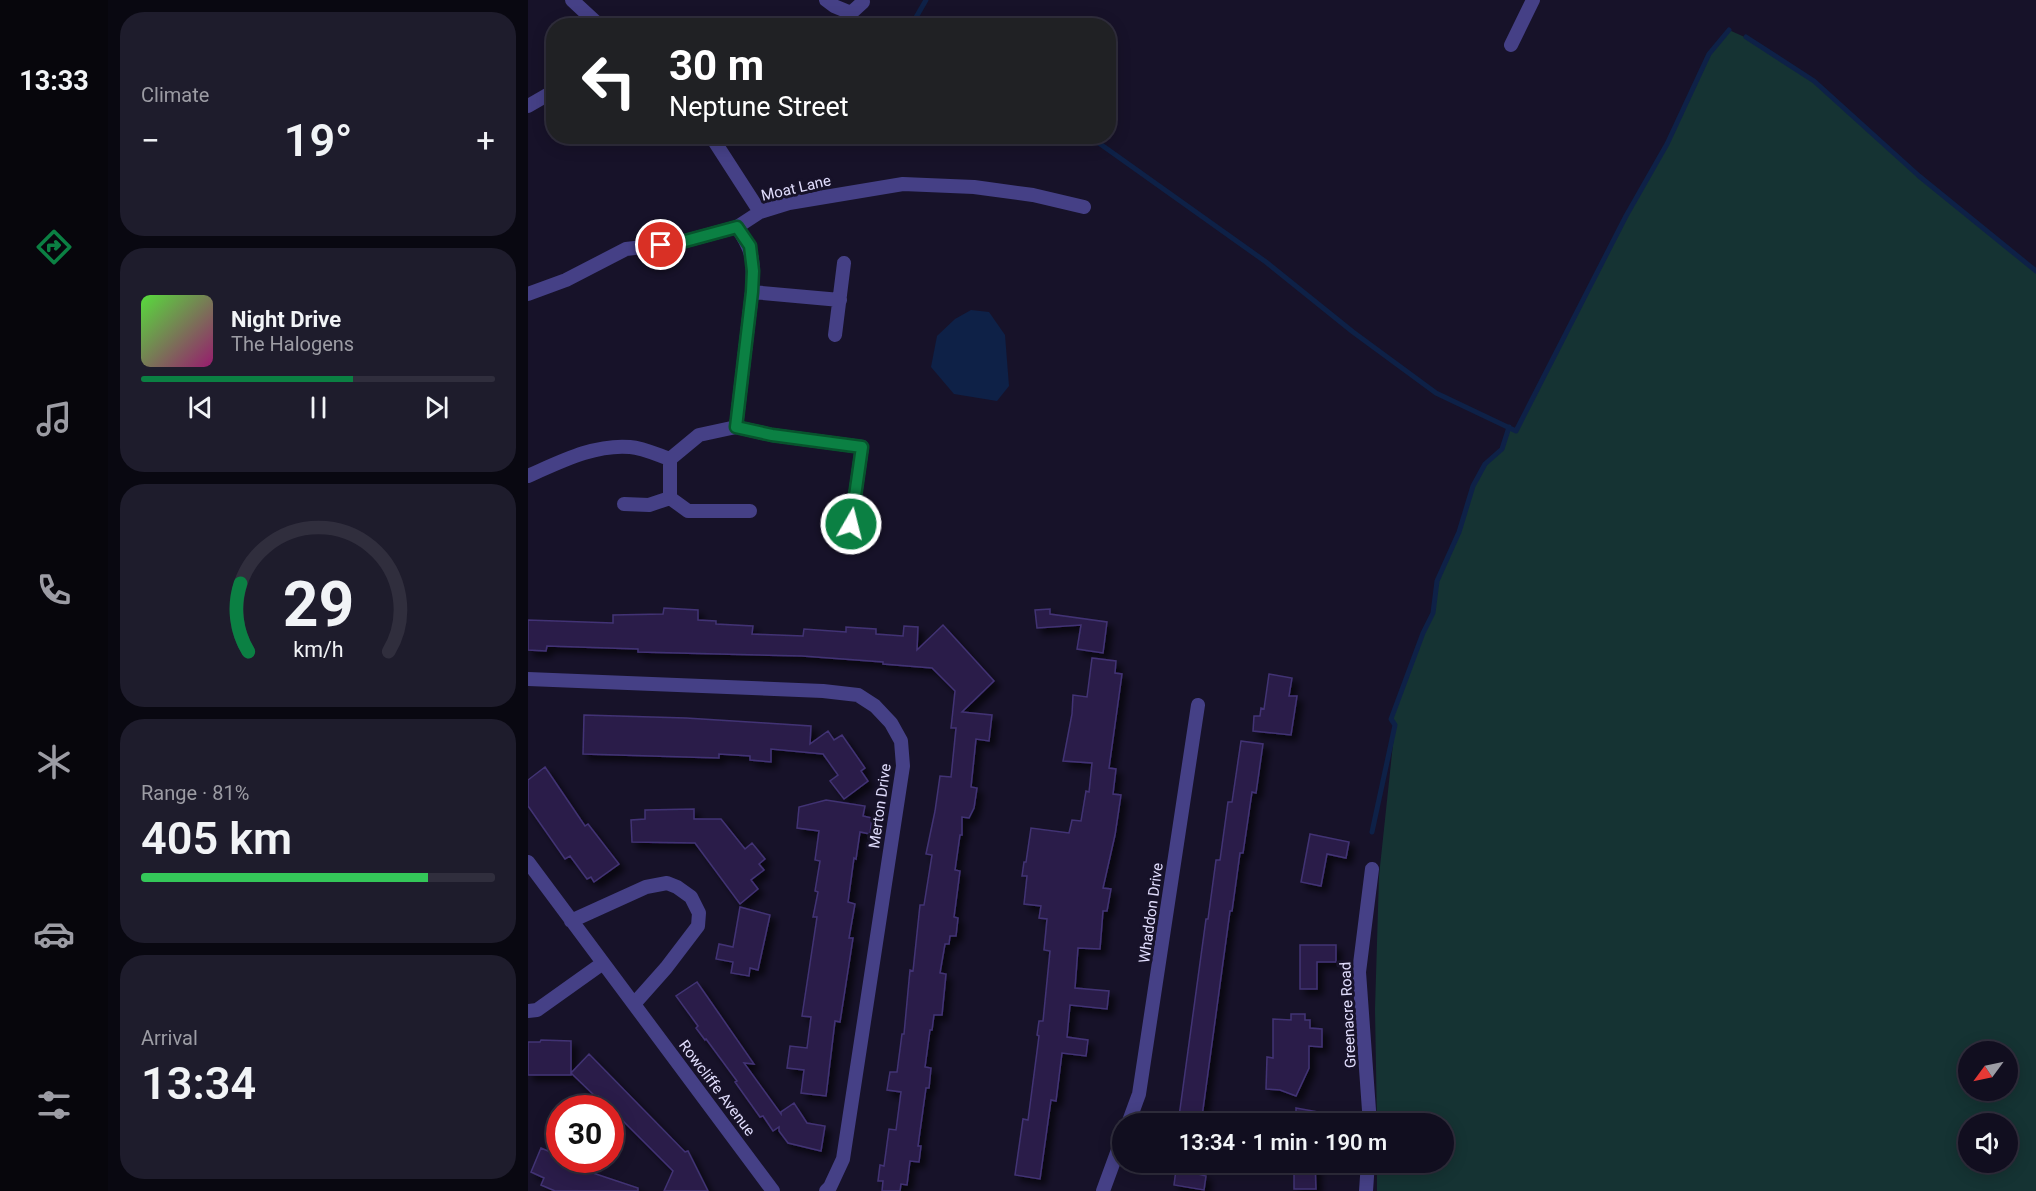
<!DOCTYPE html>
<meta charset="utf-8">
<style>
body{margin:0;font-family:Roboto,sans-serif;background:#1e1c2c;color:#f1f3f6;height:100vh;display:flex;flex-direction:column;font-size:22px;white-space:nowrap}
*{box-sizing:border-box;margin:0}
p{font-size:20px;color:#9c9ca4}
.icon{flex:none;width:33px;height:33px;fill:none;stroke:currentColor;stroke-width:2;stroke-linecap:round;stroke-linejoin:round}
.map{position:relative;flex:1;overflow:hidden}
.panel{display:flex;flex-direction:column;gap:12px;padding:12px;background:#090811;width:420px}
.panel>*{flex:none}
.guide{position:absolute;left:18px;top:18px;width:570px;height:126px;border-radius:24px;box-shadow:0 3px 15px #0003,0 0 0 2px #302e3d;background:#202124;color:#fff;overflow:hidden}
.needle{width:39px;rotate:237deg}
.buttons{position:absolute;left:1430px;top:1041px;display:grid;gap:12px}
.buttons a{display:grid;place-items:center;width:60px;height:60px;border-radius:50%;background:#110e1f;box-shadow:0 3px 15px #0003,0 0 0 2px #302e3d;font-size:30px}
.speed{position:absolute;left:18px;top:1095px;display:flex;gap:12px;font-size:30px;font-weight:700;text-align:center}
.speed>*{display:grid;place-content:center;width:78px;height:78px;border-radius:50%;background:#110e1f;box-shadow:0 3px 15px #0003,0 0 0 2px #302e3d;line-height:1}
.speed .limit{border:9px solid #d22;background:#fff;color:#111}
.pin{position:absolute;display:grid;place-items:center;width:51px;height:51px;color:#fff;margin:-26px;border:3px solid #fff;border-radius:50%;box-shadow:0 2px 6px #0007}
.me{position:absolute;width:66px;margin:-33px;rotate:8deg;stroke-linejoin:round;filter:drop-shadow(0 0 4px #0008)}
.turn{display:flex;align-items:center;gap:21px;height:126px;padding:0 24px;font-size:27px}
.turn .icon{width:78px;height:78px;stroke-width:2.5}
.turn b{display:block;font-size:42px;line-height:51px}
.big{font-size:45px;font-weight:600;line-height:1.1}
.panel .widget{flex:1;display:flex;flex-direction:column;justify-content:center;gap:9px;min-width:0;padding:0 21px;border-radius:24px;background:#1e1c2c}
.panel .dial{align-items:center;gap:0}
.dial svg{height:156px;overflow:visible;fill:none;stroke:#302e3d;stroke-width:7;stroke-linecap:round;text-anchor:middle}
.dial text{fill:#f1f3f6;stroke:none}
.song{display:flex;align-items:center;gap:18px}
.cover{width:72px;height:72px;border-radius:9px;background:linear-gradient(135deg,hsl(110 70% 55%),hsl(320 70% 35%))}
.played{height:6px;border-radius:3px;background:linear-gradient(90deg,#0b8043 60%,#302e3d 60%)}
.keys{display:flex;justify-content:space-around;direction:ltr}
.heat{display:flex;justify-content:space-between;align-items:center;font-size:33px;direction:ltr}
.charge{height:9px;border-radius:4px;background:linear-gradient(90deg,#34c759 81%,#302e3d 0)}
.trip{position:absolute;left:584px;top:1113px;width:342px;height:60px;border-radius:30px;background:#110e1f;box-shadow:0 3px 15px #0003,0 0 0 2px #302e3d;font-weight:600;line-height:60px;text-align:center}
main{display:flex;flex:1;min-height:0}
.tabs{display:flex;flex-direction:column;width:108px;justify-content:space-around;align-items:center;background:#07060c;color:#9c9ca4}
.tabs .icon{width:42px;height:42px}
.tabs .selected{color:#0b8043}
.tabs b{font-size:27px;color:#f1f3f6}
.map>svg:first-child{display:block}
.green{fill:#153333;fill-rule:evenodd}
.water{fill:#0e2147}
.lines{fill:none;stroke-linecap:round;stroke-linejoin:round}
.stream{stroke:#0e2147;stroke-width:5}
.building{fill:#291f49;stroke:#423374;stroke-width:1.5;filter:url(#shadow)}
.street{stroke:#454086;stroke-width:14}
.route-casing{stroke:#07532c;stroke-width:15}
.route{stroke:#0b8043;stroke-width:10}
.labels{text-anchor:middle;stroke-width:6;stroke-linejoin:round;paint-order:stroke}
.street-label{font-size:15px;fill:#e1ddfd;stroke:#171229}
</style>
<main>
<nav class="tabs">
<b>13:33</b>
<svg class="icon selected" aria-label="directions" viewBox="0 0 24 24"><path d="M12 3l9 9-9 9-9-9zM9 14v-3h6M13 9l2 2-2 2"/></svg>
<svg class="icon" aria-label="music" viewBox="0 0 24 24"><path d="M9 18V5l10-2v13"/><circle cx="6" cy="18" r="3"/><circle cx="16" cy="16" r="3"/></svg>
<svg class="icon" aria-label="phone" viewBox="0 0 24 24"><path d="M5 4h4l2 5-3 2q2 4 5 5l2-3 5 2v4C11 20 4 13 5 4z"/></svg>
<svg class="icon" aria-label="climate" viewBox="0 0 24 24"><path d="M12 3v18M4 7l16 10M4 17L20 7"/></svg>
<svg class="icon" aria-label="car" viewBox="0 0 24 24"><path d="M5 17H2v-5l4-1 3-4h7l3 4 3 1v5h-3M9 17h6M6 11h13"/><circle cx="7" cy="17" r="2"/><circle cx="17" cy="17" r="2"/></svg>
<svg class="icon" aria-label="filters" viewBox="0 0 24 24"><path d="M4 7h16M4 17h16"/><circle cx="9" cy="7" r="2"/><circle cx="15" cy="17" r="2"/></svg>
</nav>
<section class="panel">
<div class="widget"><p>Climate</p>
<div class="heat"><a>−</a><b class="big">19°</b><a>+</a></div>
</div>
<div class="widget">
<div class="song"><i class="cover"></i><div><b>Night Drive</b><p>The Halogens</p></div></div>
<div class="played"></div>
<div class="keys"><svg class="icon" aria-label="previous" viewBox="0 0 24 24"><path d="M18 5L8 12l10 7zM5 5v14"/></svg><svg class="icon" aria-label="pause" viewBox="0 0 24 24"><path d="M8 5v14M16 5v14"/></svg><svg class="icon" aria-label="next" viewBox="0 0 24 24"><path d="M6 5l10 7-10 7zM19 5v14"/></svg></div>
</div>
<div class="widget dial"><svg viewBox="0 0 100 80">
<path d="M14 69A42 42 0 1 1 86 69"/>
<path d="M14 69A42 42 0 0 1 10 34" stroke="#0b8043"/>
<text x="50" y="56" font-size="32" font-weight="700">29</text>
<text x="50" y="72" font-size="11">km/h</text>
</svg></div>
<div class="widget"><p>Range · 81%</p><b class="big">405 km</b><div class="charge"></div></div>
<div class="widget"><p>Arrival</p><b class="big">13:34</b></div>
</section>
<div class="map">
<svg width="1508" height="1191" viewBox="0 0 1508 1191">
<defs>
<filter id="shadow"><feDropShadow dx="5.5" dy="5.5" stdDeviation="3" flood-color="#0009"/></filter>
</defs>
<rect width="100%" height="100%" fill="#171229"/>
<!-- green -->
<path class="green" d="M1201 30C1276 61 1331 124 1391 176 1429 209 1469 239 1508 271V1191H849V1163L915 1162V1124H849L847 1009 851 876 867 725 863 719 895 633 905 613 909 581 931 532 945 486 957 464 974 449 981 427 989 430 1098 216 1139 144 1181 54ZM1440 1052H1479V1090H1440ZM1440 1124H1479V1162H1440Z"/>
<!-- water -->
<path class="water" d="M443 310 461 312 477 335 481 386 469 401 426 394 403 367 409 336 427 319Z"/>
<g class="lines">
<!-- stream -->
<path class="stream" d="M383 26 398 0
M1218 37 1286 81 1391 176 1508 271
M561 136 738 262 825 332 908 393 988 431 1098 216 1139 144 1181 54 1201 30
M844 832 867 725 863 719 895 633 905 613 909 581 931 532 945 486 957 464 974 449 981 427"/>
</g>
<!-- building -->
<path class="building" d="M136 608 170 610V620L188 621V624L225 626 224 634 275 636 276 629 318 632V627L348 629V634L375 636 376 626 390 627 389 650 415 625 466 681 434 712 464 715 461 741 448 739 443 787 449 788 446 808 441 818 434 817V835H432L427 870 432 871 426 917 430 918 428 936H422L421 944H417L412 973 418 974 414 1015H406L404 1030H402L397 1067 403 1068 401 1088H398L390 1146H393L391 1162 382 1161 379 1185 373 1184 372 1191H354L355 1181H350L352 1165 356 1166 361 1129 368 1130 373 1092 359 1090 362 1072H369L374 1034H376L382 970 385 971 392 905H396L404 855 398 854 407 811 412 776 423 777 428 728H423L427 691 404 668 355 664V662L274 656 110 652V649L19 646 18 651 0 650V620L85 623V615L135 614Z
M522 609V614L579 622 575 653 549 649 553 625 509 628 507 610Z
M564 658 588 661 587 673 594 674 581 768 588 769 585 794 593 795 587 835 575 888 583 889 579 911H575L572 949 550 948 547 988 581 991 579 1009 542 1005 539 1037 560 1040 558 1056 534 1053 528 1101 523 1100 512 1179 487 1175 495 1119 500 1120 511 1036 509 1035 511 1021H515L522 951 516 950 519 919 511 918 513 906 496 904 499 876H494L496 862H498L503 828 541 833 544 820 553 821 558 791 561 792 564 763 535 761 544 714 545 695 559 697Z
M741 674 764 678 761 696H769L763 735 725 731 726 716H732L733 708 736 709Z
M56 715 158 718 283 726 282 744 300 731 306 740 314 735 337 768 333 771 340 781 316 799 302 781 310 775 295 754 243 749V762L222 760V756L191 754V758L55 754Z
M713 741 735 744 728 793 724 792 715 853H712L704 911H702L673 1124H650L678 919H680L688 860H692L700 802H704Z
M17 767 57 826 60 824 91 864 66 882 63 877 59 879 42 856 37 859 0 806V780Z
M298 800 337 806 335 816 344 818 342 834 332 832 328 859 326 858 320 902 327 904 321 938H325L312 1022 307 1021 298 1096 273 1093 276 1070 259 1068 262 1046 279 1048 283 1017 274 1016 289 917H285L290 892 287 891 292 861 287 860 291 831 269 828 271 807Z
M166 809V819H193L217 849 224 843 237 859 231 864 236 870 223 880 230 889 212 904 167 843 104 842 103 820 117 819V810Z
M782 834 821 842 818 858 799 854 793 886 773 882Z
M212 907 242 915 230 970 222 968 221 976 203 973 205 962 188 959 191 944 205 947Z
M772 945H808V962H789V989H772Z
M169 982 226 1064 216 1063 253 1114V1112L266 1103 279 1123 297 1126 293 1151 260 1143 251 1131V1127L245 1131 235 1116 232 1117 207 1082 209 1081 178 1039 177 1040 168 1028 170 1026 148 996Z
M763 1014H777V1020H782V1028L794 1029V1047L781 1046V1068L768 1096 752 1090 738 1089 739 1057 745 1058V1019L763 1020Z
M13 1040 43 1041V1075H0V1042H12Z
M61 1054 157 1152 160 1151 180 1191H136L145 1171 70 1096 69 1098 43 1073Z
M768 1108 813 1116 812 1124H768Z
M13 1148 32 1156V1160H51L47 1167 110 1188V1191H27L13 1185 16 1178 3 1172Z
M649 1162H672L670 1174 678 1176 676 1190 646 1185Z
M766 1162H787L788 1189H766Z"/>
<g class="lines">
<!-- street -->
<path class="street" d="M44 0 72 26
M298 0 306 6 323 13 335 2
M983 45 1005 0
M0 106 26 91
M183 136 232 212
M224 292 312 300
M0 294 38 280 98 249 150 243 209 227 232 212 261 203 375 184 446 187 505 195 556 207
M307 335 316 263
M208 427 224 292C226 262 226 252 209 227
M142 459V498L160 511H222
M0 476C32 462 66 444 102 447 115 448 130 455 142 459L171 435 208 427 244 435 334 447 323 524
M96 504 121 505 142 498
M0 679 295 691 330 695 347 706 363 723 373 741 375 766 315 1159 302 1187 298 1191
M0 862 245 1191
M43 921 118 887 139 883 149 887 163 897 171 913 170 926 138 968 106 1004
M0 1011 9 1010 75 963
M600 1124 611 1094 670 705
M842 1124 831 972 844 869
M575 1191 594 1139
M838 1191 840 1162"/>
</g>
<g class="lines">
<!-- route casing -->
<g class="route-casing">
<path id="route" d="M133 245 150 243 209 227 222 246 225 271 224 292 208 427 244 435 334 447 323 524"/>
</g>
<!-- route -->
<use href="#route" class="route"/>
</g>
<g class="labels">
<!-- street labels -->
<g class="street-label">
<text transform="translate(268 188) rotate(-13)" y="5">Moat Lane</text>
<text transform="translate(352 806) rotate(-82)" y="5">Merton Drive</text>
<text transform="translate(623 913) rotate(-82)" y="5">Whaddon Drive</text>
<text transform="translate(820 1015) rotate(-93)" y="5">Greenacre Road</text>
<text transform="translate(189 1088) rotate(53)" y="5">Rowcliffe Avenue</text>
</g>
</g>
</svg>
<div class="buttons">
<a><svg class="needle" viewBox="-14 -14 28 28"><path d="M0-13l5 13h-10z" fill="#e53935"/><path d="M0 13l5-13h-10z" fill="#9c9ca4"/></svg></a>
<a><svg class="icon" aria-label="sound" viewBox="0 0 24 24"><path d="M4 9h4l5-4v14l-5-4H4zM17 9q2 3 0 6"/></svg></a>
</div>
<div class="speed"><div class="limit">30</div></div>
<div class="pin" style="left:133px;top:245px;background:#d93025"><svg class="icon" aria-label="arrive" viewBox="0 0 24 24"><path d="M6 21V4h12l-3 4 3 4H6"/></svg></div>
<svg class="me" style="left:323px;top:524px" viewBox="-20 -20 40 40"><circle r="17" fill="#0b8043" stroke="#fff" stroke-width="3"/><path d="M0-11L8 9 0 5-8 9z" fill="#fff"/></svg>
<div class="trip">13:34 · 1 min · 190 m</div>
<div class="guide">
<div class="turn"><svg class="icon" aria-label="left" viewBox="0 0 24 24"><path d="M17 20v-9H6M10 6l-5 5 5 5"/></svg><div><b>30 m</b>Neptune Street</div></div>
</div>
</div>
</main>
